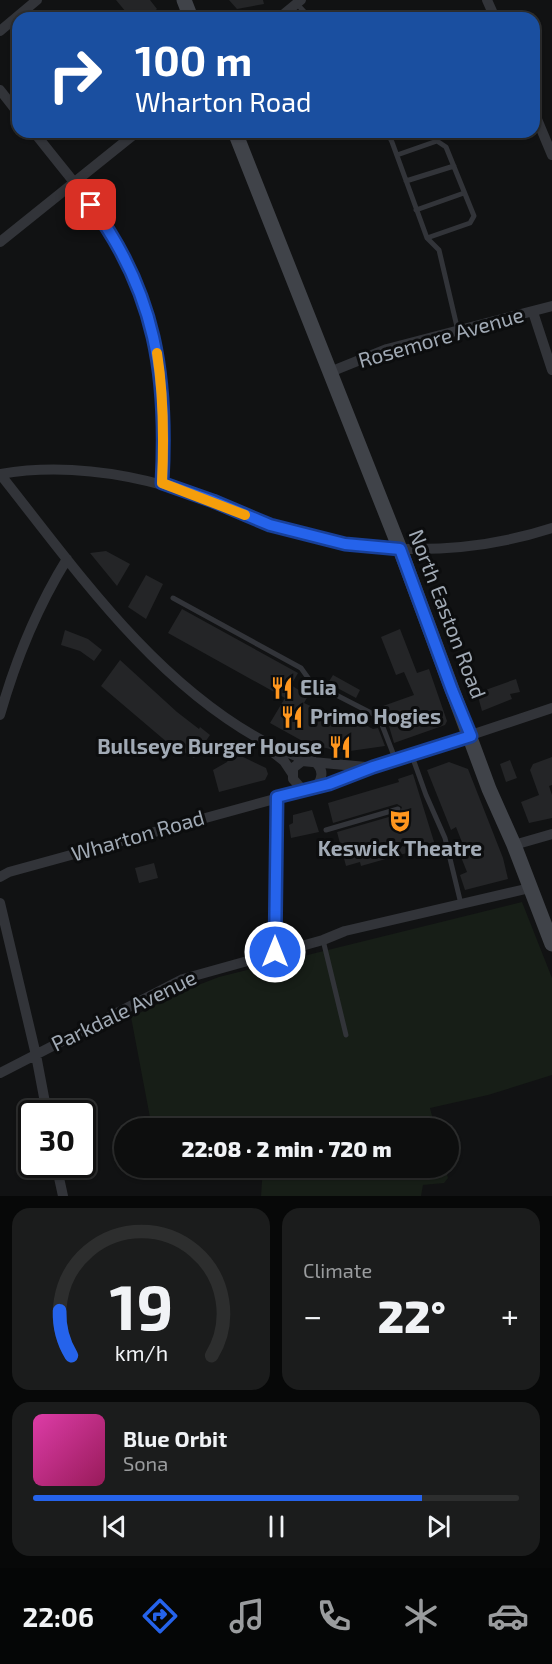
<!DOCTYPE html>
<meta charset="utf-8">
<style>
body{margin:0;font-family:"Exo 2",sans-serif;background:#1b1c1c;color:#f1f3f6;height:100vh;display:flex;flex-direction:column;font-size:22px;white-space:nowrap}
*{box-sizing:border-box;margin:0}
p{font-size:20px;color:#9a9c9e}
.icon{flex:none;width:33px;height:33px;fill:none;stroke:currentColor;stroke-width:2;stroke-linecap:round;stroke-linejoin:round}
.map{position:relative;height:1196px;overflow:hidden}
.details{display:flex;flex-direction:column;gap:12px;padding:12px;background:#070808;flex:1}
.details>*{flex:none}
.top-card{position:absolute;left:12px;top:12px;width:528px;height:126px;border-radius:18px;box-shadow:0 2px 4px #0004,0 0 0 2px #2d2e2e;background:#1a4fa0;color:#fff;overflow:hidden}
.speed{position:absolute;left:18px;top:1100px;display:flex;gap:12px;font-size:30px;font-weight:700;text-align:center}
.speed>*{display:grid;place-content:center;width:78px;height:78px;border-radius:50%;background:#0d0e0e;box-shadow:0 2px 4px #0004,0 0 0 2px #2d2e2e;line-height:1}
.speed .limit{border:3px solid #111;border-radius:9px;background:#fff;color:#111}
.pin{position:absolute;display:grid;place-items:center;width:51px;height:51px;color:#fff;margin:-26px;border-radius:12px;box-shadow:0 3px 9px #0006}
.me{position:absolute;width:66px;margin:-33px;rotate:0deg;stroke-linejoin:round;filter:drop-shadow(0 0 4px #0008)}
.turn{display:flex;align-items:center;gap:21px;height:126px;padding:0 24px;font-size:27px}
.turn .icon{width:78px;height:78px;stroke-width:2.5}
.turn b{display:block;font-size:42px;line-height:51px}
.big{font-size:45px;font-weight:800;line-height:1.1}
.details .card{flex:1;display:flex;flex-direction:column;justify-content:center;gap:9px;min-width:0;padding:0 21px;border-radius:18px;background:#1b1c1c}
.details .dial{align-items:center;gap:0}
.dial svg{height:156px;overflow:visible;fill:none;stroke:#2d2e2e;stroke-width:7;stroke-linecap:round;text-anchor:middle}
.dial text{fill:#f1f3f6;stroke:none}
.song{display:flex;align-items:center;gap:18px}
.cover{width:72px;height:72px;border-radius:9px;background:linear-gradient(135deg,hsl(320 70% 55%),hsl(330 70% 35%))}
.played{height:6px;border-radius:3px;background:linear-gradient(90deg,#2563eb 80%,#2d2e2e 80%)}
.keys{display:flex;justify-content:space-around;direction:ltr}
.heat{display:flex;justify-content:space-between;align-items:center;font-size:33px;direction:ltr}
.details .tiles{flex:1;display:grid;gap:12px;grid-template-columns:1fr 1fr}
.card:last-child{grid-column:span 2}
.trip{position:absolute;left:114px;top:1118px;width:345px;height:60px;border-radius:30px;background:#0d0e0e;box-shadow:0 2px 4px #0004,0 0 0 2px #2d2e2e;font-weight:800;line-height:60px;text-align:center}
.tabs{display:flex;height:96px;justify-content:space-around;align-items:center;background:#050606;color:#9a9c9e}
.tabs .icon{width:42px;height:42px}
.tabs .active{color:#2563eb}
.tabs b{font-size:27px;color:#f1f3f6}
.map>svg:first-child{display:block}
.green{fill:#171e17}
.building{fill:#242527}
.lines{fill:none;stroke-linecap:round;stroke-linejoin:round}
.lane{stroke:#323439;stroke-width:5}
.street{stroke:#323439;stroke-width:10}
.secondary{stroke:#404349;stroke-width:15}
.route-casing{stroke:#184099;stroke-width:15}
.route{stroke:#2563eb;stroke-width:10}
.slow{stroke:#f59e0b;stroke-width:10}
.labels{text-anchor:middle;stroke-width:6;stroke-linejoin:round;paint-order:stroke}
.street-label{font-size:21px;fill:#a1aab5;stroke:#0c0d0e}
.poi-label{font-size:21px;font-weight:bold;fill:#a1aab5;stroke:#0c0d0e;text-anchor:start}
</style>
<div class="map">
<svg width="552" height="1196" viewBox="0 0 552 1196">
<rect width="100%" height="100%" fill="#111213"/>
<!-- green -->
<path class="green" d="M522 902 552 978V1075L488 1095 430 1108 435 1128H152L131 1017 193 987 219 977Z
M263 1167H445L448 1178 444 1183 423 1185 421 1196H261Z"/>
<!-- building -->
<path class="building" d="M116 0H150L157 9 146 18H131Z
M229 0H263L264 4 237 9Z
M106 551 130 564 117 586 90 553Z
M146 575 163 584 146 619 128 607Z
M182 609 298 673 291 685 308 696 304 703 341 720 345 718 353 722 354 719 373 729 378 728 385 746 350 751 334 750 306 743 270 723 285 698 168 633Z
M400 629 417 673 429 669 447 721 445 725 394 743 383 706 414 695 404 672 396 675 381 637Z
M65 630 88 639 102 650 94 661 80 651 61 645Z
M120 660 177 712 199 729 200 727 210 735 194 758 168 743 101 686Z
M333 675 360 690 356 698 328 683Z
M516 679 520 692 510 694 512 699 482 711 477 693Z
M233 752 266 768 268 774 265 780 219 792 213 770 227 762Z
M552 757V785L549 786 552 795V818L529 823 521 802 539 795 530 770 533 764Z
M510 760 517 778 506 782 500 764Z
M449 762 468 769 503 858 508 879 465 890 460 875 467 872 461 857 467 855 456 827 451 830 427 770Z
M413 774 435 845 361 866 360 862 346 866 337 832 399 814 402 807 397 804 333 823 328 803 399 782 398 779Z
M312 810 319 832 291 838 289 825 293 823V815Z
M154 863 158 878 139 883 135 868Z"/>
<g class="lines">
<!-- lane -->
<path class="lane" d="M297 4 310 18
M372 17 373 18
M387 132 392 142 427 238 439 250 458 331
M397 155 437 141 446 147 474 216 470 223 427 238
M406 181 454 166
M416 210 464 193
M173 598 301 668 311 682 379 717 396 761
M412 756 426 795 445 838 461 904
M326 830 398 809
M323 940 346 1035"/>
<!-- street -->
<path class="street" d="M487 0 495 18
M279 18 301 0
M0 31 37 0
M0 90 18 113
M534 112 552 155
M34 132C57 162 82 190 104 222 159 301 168 390 162 483
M0 242 137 132
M533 312 552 370
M330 372 387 349 552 306
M0 474C71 462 144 476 210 500 230 507 249 518 269 525 358 556 463 557 552 528
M0 474C77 571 152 680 263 741 276 749 291 753 305 760
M0 715C15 662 38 606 67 559
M269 749 284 761 292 773
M315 787 552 708
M310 789 301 788 293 779V768L302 761 366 767
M514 845 552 834
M0 877 9 872 311 789C324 782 325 768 313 761
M0 903 36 1055 47 1113
M275 952 277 797
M0 1073 183 979 323 940 345 931 530 888
M56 1164 63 1196"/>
<!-- secondary -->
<path class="secondary" d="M184 0 191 18
M235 132 400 549 489 789 514 845 552 944"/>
</g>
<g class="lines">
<!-- route casing -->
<g class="route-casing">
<path id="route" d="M91 205C156 292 168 378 162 483L213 501 270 525 345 544 400 549 452 690 471 736 373 767 329 784 277 797 275 952"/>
</g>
<!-- route -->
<use href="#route" class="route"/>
<!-- slow -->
<path class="slow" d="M157 353C164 397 164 439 162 483L245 515"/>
</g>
<!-- icons -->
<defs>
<g id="restaurant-bare" transform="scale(1.8)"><path d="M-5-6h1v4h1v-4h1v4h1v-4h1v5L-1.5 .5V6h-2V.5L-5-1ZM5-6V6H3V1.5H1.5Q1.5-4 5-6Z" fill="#ff961e" stroke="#0c0d0e" stroke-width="2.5" paint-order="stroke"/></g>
<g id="theatre-bare" transform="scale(1.8)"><path d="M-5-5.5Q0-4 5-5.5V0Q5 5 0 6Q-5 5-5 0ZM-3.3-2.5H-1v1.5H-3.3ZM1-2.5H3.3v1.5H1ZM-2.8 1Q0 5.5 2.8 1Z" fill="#ff961e" stroke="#0c0d0e" stroke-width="2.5" paint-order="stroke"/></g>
</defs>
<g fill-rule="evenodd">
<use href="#restaurant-bare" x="282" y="688"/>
<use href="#restaurant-bare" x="292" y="717"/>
<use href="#restaurant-bare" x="340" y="747"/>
<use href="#theatre-bare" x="400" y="821"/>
</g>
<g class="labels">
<!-- street labels -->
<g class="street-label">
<text transform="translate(441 338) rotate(-16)" y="7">Rosemore Avenue</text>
<text transform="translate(447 614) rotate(69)" y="7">North Easton Road</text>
<text transform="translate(138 836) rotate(-16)" y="7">Wharton Road</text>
<text transform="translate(124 1011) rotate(-26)" y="7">Parkdale Avenue</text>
</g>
<!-- poi labels -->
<g class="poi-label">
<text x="300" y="695">Elia</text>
<text x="310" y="724">Primo Hogies</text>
<text x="322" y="754" text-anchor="end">Bullseye Burger House</text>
<text x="400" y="856" text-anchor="middle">Keswick Theatre</text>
</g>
</g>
</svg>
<div class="speed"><div class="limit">30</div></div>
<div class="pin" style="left:91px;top:205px;background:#d93025"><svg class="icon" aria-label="arrive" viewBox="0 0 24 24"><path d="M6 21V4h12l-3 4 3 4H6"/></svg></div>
<svg class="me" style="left:275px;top:952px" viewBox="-20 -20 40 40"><circle r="17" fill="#2563eb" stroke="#fff" stroke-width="3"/><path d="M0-11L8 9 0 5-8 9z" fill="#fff"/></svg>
<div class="trip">22:08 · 2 min · 720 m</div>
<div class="top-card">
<div class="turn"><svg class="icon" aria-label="right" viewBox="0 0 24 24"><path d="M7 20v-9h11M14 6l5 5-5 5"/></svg><div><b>100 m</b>Wharton Road</div></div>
</div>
</div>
<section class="details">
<div class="tiles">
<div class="card dial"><svg viewBox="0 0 100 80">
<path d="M14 69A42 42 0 1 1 86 69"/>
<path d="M14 69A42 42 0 0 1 8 46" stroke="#2563eb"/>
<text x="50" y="56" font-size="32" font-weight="700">19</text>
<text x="50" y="72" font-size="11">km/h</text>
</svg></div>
<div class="card"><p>Climate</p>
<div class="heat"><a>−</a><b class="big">22°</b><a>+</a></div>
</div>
<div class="card">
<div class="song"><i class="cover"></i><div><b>Blue Orbit</b><p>Sona</p></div></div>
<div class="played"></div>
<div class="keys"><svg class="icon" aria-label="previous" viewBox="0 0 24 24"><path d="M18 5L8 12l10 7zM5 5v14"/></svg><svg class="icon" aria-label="pause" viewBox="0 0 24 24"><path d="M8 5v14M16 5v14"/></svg><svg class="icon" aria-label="next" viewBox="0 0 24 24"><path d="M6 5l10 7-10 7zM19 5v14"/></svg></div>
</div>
</div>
</section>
<nav class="tabs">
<b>22:06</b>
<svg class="icon active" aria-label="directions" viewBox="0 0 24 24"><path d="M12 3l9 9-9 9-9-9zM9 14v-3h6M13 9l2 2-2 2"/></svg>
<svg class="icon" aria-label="music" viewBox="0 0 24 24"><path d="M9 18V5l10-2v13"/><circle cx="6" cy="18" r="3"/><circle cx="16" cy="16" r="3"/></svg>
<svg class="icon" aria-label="phone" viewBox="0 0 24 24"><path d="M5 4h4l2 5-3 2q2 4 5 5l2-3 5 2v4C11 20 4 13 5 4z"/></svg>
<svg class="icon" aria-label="climate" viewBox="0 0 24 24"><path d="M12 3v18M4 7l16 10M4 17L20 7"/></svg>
<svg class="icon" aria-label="car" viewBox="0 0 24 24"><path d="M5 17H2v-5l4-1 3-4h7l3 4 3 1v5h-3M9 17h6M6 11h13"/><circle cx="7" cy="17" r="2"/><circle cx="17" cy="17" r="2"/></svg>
</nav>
